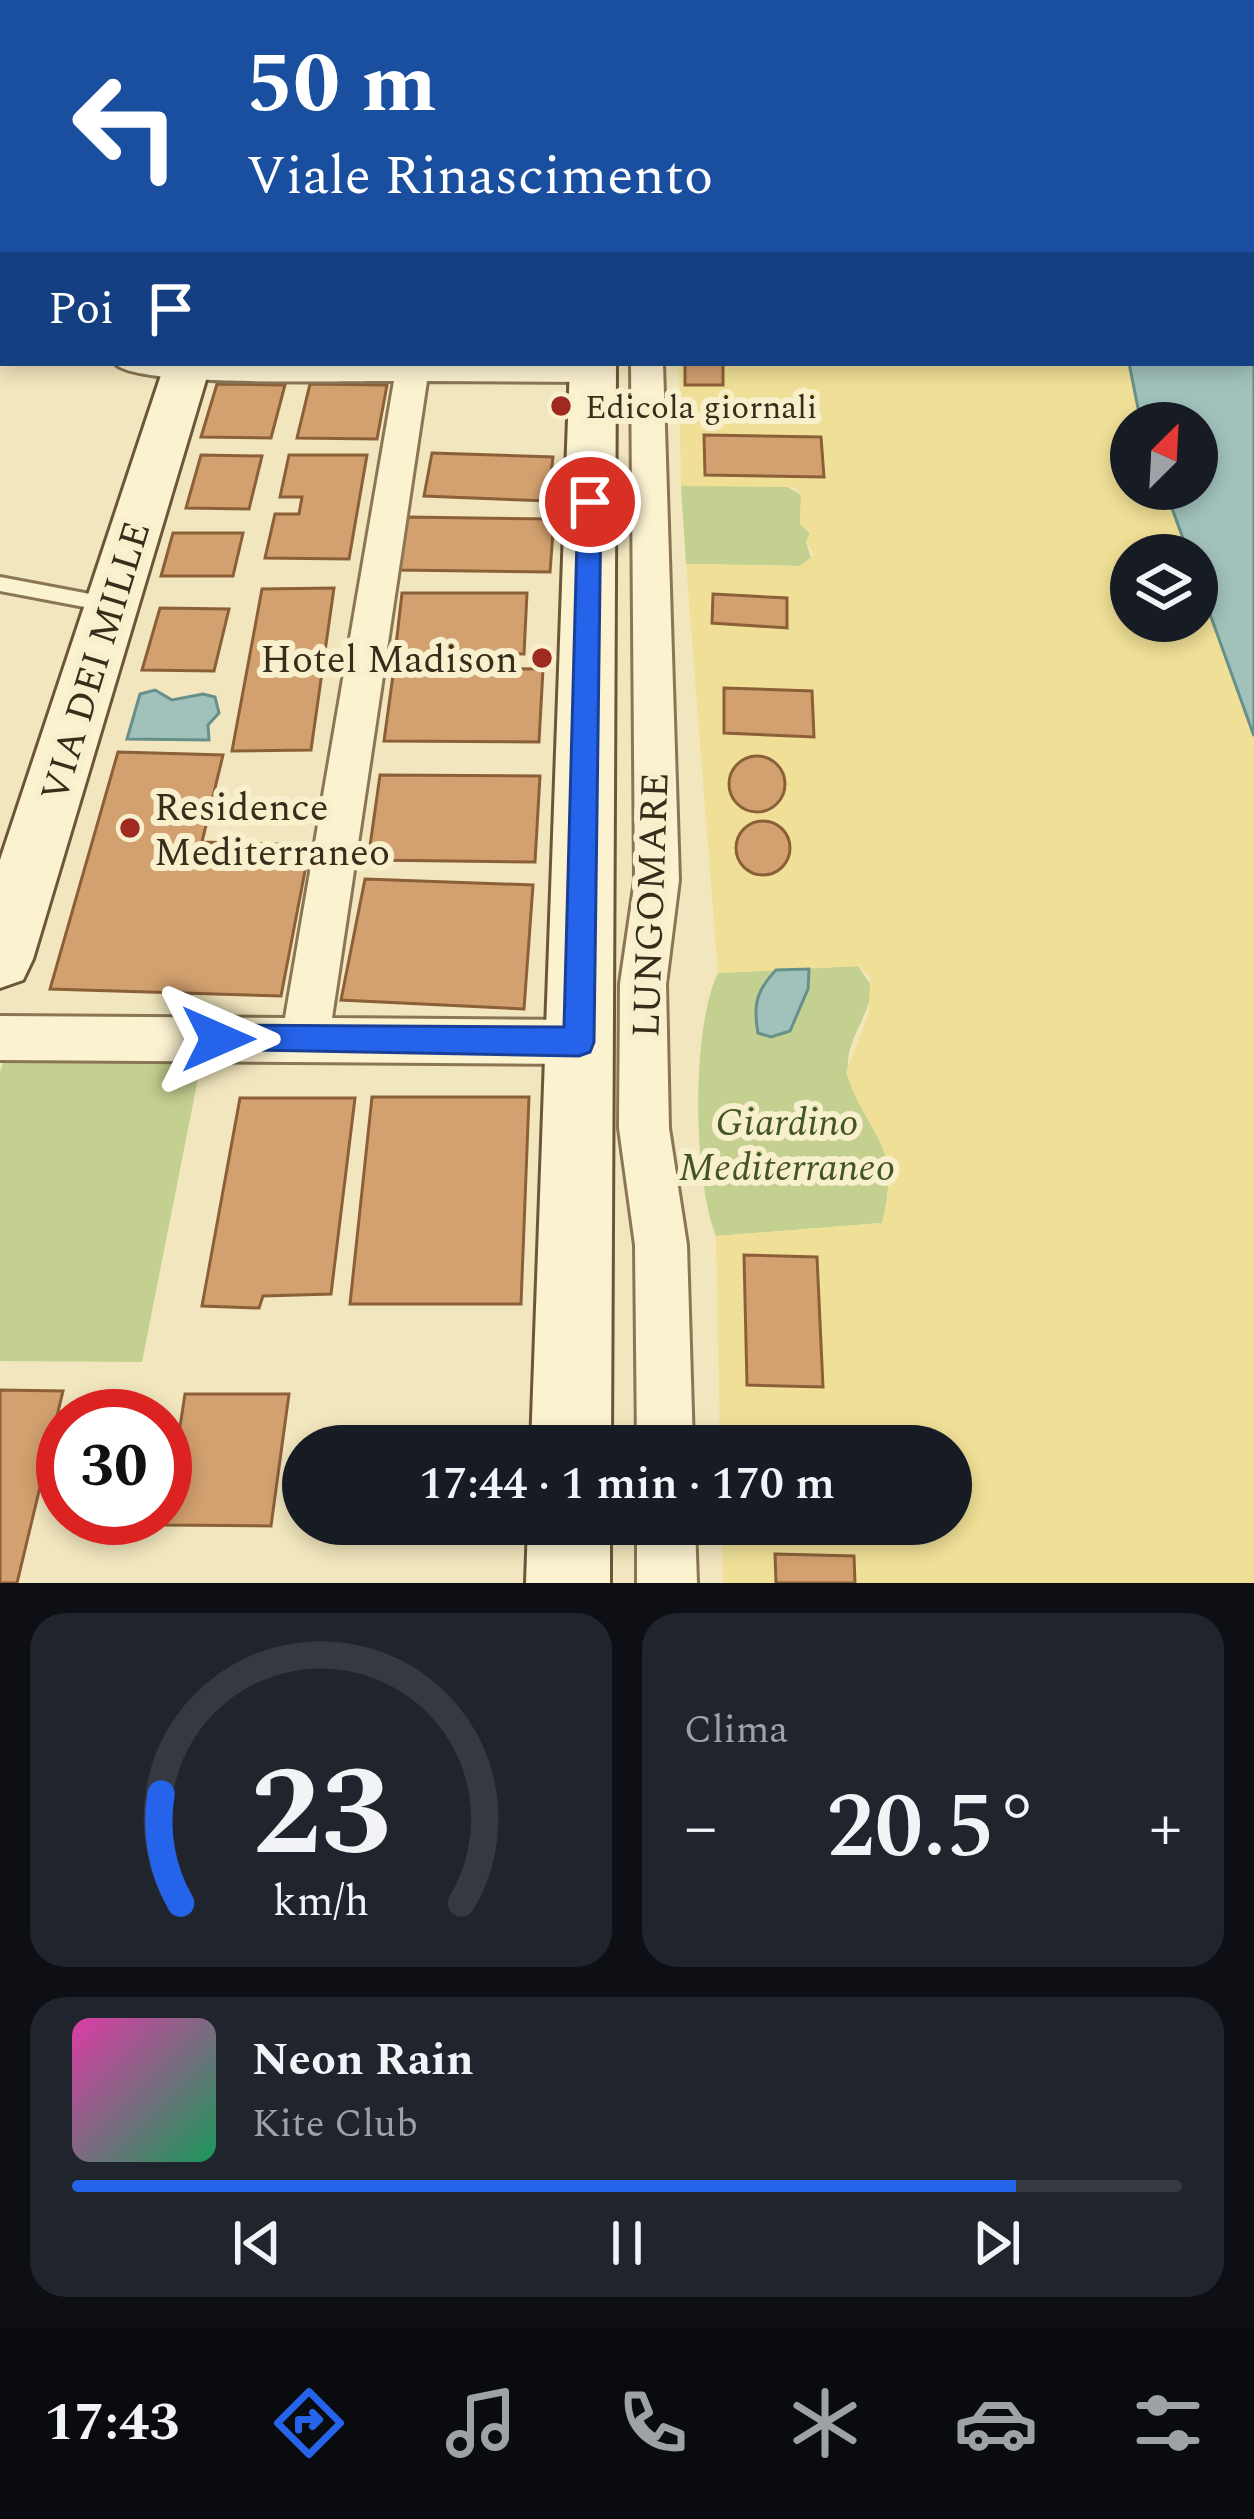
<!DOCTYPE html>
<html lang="it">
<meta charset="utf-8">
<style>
body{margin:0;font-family:Spectral,serif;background:#20242c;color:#f1f3f6;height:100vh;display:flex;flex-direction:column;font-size:45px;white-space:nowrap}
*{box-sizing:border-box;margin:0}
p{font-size:39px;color:#9ea1a6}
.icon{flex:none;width:66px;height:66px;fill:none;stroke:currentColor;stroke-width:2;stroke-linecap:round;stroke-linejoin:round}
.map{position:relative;height:1583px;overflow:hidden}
.details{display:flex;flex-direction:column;gap:30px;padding:30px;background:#0d0f14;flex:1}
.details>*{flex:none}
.hud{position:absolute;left:0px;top:0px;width:1254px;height:366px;box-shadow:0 6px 18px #0003;background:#1a4fa0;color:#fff;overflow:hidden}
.needle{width:78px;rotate:24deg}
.tools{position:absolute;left:1110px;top:402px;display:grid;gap:24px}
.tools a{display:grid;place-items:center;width:108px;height:108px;border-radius:50%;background:#171b24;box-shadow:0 6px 18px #0003;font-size:60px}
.speed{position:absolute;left:36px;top:1389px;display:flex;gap:24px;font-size:60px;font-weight:700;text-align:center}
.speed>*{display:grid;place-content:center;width:156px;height:156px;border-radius:50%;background:#171b24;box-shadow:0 6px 18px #0003;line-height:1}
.speed .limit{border:18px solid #d22;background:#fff;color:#111}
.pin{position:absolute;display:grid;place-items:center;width:102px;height:102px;color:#fff;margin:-51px;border:6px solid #fff;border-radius:50%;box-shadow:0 3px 12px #0007}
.me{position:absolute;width:132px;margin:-66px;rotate:90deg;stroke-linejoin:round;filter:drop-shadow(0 0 9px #0008)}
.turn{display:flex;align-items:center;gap:42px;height:252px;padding:0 48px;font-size:54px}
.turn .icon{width:156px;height:156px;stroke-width:2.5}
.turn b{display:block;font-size:84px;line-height:102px}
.then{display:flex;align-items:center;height:114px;padding:0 48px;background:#0003;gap:24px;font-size:45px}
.big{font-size:90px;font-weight:600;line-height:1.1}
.details .tile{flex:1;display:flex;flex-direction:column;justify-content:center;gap:18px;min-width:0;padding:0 42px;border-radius:36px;background:#20242c}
.details .dial{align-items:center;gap:0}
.dial svg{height:312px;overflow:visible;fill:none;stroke:#363941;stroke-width:7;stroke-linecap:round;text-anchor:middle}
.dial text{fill:#f1f3f6;stroke:none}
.song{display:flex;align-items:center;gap:36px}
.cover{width:144px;height:144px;border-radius:18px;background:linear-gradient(135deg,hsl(320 70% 55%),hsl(150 70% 35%))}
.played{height:12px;border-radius:6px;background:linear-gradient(90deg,#2563eb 85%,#363941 85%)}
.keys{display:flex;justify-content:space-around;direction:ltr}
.heat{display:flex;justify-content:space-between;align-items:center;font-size:66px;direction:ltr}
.details .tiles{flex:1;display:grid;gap:30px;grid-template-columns:1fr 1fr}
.tile:last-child{grid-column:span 2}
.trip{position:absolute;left:282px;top:1425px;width:690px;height:120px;border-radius:60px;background:#171b24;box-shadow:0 6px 18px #0003;font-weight:600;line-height:120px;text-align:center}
.menu{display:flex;height:192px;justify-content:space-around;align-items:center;background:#090b0e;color:#9ea1a6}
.menu .icon{width:84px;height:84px}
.menu .on{color:#2563eb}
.menu b{font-size:54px;color:#f1f3f6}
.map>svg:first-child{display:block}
.green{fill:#c3d090}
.sand{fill:#f0e097}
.water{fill:#a1c2bb;stroke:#68908a;stroke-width:3}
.building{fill:#d3a16f;stroke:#8b6039;stroke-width:3}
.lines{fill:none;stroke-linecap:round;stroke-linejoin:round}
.lane-casing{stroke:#8a7655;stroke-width:6}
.street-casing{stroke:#8a7655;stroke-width:6}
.secondary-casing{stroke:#6c5638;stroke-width:6}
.lane{fill:#fbf2d0;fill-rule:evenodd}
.street{fill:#fbf2d0;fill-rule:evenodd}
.secondary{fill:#fbf2d0;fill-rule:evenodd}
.route{fill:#2563eb;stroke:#184099;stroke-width:3}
.poi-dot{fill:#9e2a20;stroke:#f8efcd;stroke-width:4.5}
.labels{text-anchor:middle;stroke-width:12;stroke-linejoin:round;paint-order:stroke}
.far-poi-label{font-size:33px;fill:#382c1b;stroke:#f8efcd;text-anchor:start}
.poi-label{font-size:39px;fill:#382c1b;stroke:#f8efcd;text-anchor:end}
.street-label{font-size:39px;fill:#382c1b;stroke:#f8efcd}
.park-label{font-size:39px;font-style:italic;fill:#445620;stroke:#f8efcd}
</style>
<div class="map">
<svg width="1254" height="1583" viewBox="0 0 1254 1583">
<rect width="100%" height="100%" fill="#f1e6bd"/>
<!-- green -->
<path class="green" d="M783 484 801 495 800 524 810 533 806 542 812 561 800 566 686 564 681 486Z
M858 966 873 988C869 1013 850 1037 848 1060 846 1090 866 1105 878 1129 892 1158 890 1193 882 1223L716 1236C693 1178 691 1029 718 973Z
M5 1056 202 1058 142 1362 0 1361V1072Z"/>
<!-- sand -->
<path class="sand" d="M679 363H1129L1141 423H1131V489H1165L1189 555H1131V621H1197V578L1254 736V1583H723L722 1524H951V1446H720L716 1236 882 1223C903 1141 867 1138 846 1072L869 1012 870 977 858 966 718 973 686 564 800 566 814 555 806 542 810 533 800 524 801 495 793 487 681 486Z"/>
<!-- water -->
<path class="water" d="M1041 0H1254V736L1197 578V555H1189L1165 489H1197V423H1141L1129 363H1251V3Z
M155 690 172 700 203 694 215 697 219 713 208 725 209 740 127 739 140 694Z
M809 969 808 989 790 1031 771 1037 758 1033C753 1005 756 991 776 970Z"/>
<!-- building -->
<path class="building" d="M685 363H723V385H685Z
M217 384 285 385 271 438 201 437Z
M310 384 387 385 377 439 297 438Z
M704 435 821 437 824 477 705 475Z
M432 453 553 457 548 501 424 496Z
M201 455 262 456 249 509 186 508Z
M289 455H367L349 559 265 558 275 514H299L302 497H280Z
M406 517 554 519 550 572 398 570Z
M173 533H243L233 576H161Z
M334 588 311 750 232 751 262 589Z
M402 593H527L524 654H395Z
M713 594 787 598V628L712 623Z
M160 608 229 609 214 671 142 670Z
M394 668 543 669 539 742 384 741Z
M724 688 812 691 814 737 724 733Z
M118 752 223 755 202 842 310 845 281 996 50 989Z
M729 784a28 28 0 1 1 56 0a28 28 0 1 1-56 0Z
M380 775 540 776 535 862 368 860Z
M736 848a27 27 0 1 1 54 0a27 27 0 1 1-54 0Z
M365 879 533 885 524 1009 341 1000Z
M372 1097H529L521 1304H350Z
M240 1098H355L331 1294 263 1296 259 1308 202 1306Z
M744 1255 817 1257 823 1387 747 1385Z
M0 1390 63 1391 17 1583H0Z
M185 1394H289L271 1526 165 1525Z
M775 1554 854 1556 855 1583H776Z"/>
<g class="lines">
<!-- lane casing -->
<g class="lane-casing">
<path id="lane" d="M0 577 111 598 120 605 111 612 0 591Z"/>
</g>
<!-- street casing -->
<g class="street-casing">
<path id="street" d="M632 0H656L657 3H633Z
M0 70H3V86H0Z
M3 189V210L0 211V190Z
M0 339H3V360H0Z
M115 363H605L609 371 605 379 593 382 427 381 332 1018 579 1020 596 1026 603 1042 596 1058 579 1064 0 1060V1016L285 1018 394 381C352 380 132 388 115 363Z
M631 363H663L679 880 666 984 669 1128 687 1245 693 1446H637L635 1245 619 1128 620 984 635 880Z
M637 1524H695L697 1583H637Z"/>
</g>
<!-- secondary casing -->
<g class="secondary-casing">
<path id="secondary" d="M294 0H330L293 3Z
M582 0H618V3H582Z
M165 363H211L33 959 23 980 0 988V860Z
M570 363H616L611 1446H531Z
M528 1524H610V1583H526Z"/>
</g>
<!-- lane -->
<use href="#lane" class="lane"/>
<!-- street -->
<use href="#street" class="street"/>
<!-- secondary -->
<use href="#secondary" class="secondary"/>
</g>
<!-- route -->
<path class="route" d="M590 494 601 502 594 1042 590 1052 579 1056 207 1049 203 1039 207 1029 218 1025 564 1027 578 502Z"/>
<!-- markers -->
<g class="poi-dot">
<circle cx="561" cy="406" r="12"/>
<circle cx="542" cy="658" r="12"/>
<circle cx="130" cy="828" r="12"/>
</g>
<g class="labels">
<!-- far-poi labels -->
<g class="far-poi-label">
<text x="585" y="418">Edicola giornali</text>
</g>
<!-- poi labels -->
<g class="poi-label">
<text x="518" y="672">Hotel Madison</text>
<text x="154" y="820" text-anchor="start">Residence<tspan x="154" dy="45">Mediterraneo</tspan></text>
</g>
<!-- street labels -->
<g class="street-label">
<text transform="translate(94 661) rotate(-73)" y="14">VIA DEI MILLE</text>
<text transform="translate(649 905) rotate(-88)" y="14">LUNGOMARE</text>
</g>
<!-- park labels -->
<g class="park-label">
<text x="787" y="1135">Giardino<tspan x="787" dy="45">Mediterraneo</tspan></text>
</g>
</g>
</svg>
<div class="tools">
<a><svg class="needle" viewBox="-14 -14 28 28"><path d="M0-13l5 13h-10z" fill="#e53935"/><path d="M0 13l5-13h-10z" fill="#9ea1a6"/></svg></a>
<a><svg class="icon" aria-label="layers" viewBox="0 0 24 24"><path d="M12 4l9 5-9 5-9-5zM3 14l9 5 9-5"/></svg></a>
</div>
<div class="speed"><div class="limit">30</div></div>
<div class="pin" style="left:590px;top:502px;background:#d93025"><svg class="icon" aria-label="arrive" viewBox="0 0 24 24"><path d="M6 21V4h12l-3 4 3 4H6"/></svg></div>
<svg class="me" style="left:218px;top:1039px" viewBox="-20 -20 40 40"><path d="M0-17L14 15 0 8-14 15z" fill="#2563eb" stroke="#fff" stroke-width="4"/></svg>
<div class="trip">17:44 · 1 min · 170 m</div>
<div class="hud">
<div class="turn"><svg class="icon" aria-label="left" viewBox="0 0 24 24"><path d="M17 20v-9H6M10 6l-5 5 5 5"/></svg><div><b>50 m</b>Viale Rinascimento</div></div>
<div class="then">Poi<svg class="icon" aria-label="arrive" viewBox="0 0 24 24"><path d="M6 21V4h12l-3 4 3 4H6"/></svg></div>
</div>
</div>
<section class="details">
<div class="tiles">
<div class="tile dial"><svg viewBox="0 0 100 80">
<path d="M14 69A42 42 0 1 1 86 69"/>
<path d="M14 69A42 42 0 0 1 9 41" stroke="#2563eb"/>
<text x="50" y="56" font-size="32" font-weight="700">23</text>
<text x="50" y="72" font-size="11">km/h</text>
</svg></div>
<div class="tile"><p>Clima</p>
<div class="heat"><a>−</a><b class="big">20.5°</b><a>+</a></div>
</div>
<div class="tile">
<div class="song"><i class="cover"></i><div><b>Neon Rain</b><p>Kite Club</p></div></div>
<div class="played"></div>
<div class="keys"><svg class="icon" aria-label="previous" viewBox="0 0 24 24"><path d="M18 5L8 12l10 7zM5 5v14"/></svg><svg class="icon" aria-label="pause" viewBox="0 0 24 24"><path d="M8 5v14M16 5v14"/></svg><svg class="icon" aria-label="next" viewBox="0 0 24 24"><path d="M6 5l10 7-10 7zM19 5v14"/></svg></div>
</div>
</div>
</section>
<nav class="menu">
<b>17:43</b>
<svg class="icon on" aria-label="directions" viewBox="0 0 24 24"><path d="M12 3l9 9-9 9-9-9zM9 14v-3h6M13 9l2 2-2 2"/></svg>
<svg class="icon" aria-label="music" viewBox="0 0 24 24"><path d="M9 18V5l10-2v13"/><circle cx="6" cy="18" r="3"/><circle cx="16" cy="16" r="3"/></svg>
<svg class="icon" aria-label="phone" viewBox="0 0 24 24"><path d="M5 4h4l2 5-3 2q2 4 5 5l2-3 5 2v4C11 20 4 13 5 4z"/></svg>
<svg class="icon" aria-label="climate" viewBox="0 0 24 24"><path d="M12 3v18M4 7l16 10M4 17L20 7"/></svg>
<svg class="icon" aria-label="car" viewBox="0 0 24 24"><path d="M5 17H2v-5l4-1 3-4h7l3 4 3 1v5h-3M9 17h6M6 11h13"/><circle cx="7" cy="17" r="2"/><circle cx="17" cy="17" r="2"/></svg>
<svg class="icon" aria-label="filters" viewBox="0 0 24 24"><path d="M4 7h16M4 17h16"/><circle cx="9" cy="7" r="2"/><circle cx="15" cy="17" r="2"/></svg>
</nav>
